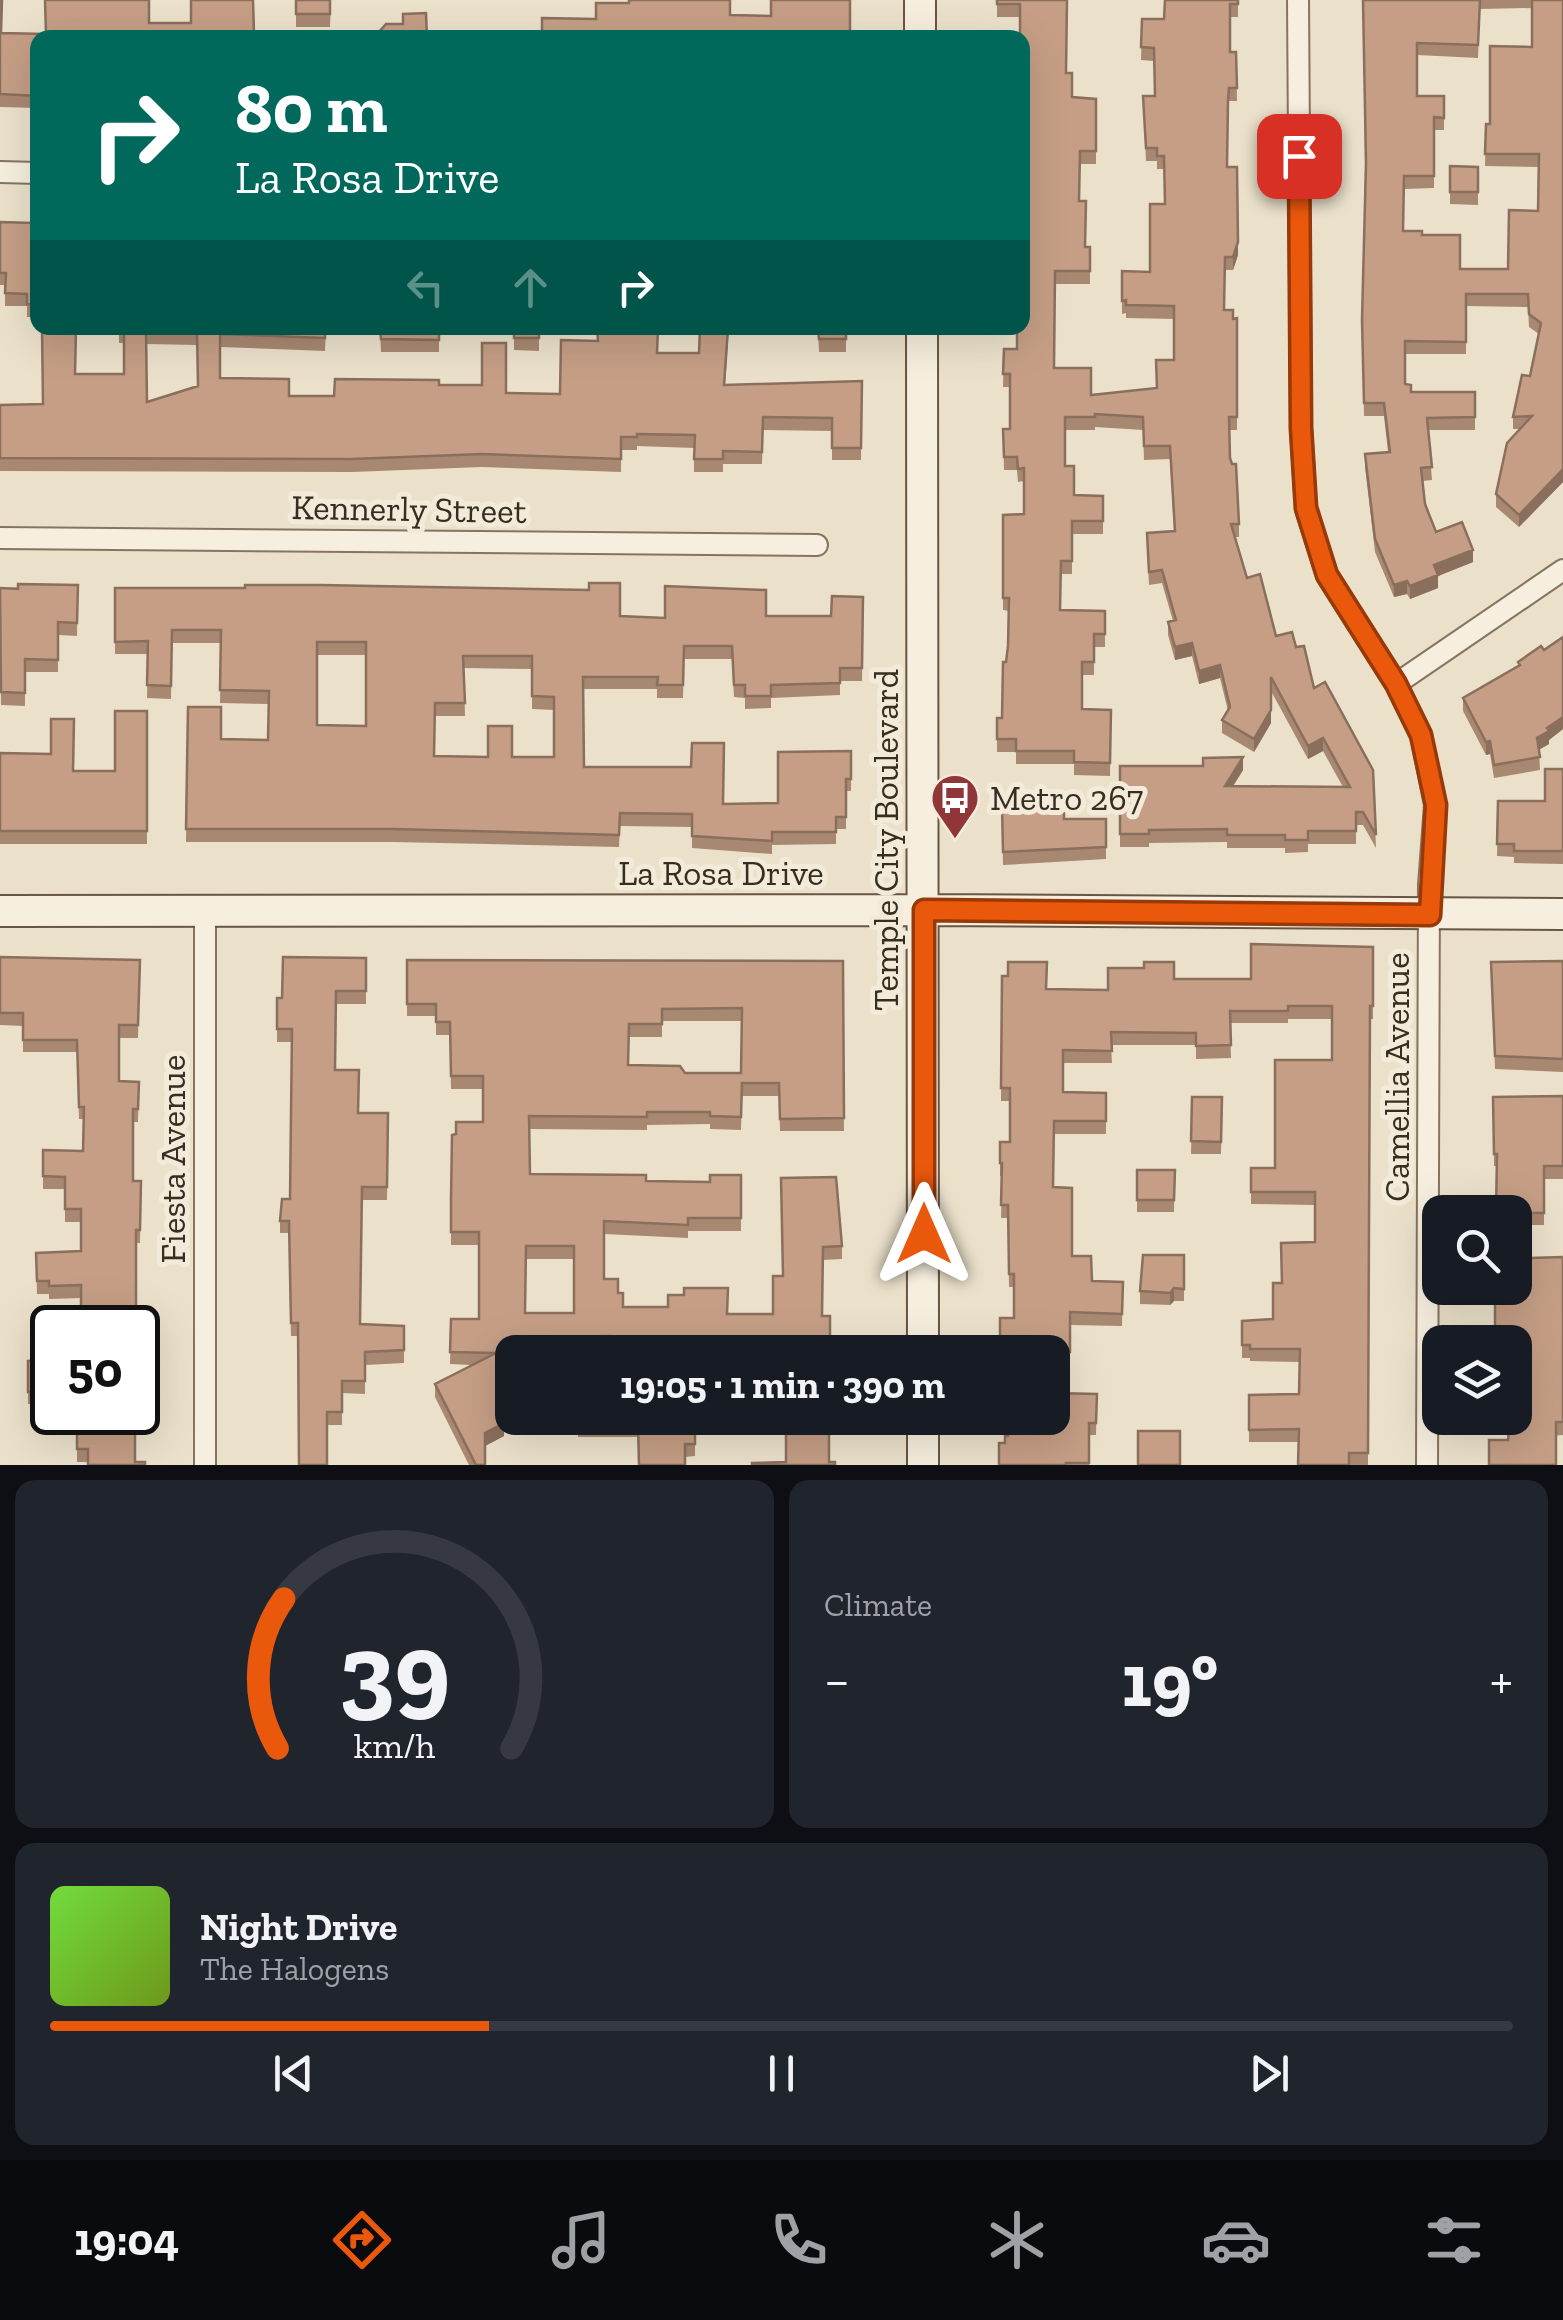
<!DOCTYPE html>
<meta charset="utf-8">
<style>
body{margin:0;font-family:"Zilla Slab",serif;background:#20242c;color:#f1f3f6;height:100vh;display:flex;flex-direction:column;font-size:38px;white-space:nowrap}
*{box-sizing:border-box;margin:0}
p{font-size:32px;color:#9ea1a6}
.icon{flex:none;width:55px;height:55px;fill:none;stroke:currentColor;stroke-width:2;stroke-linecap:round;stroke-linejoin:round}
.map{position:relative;height:1465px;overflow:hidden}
.drawer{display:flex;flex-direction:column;gap:15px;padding:15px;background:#0d0f14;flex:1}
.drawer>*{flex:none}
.top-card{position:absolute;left:30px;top:30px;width:1000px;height:305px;border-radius:20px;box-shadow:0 10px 40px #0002;background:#00695c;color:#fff;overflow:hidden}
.buttons{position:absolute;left:1422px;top:1195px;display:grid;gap:20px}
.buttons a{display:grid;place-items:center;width:110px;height:110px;border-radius:20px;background:#171b24;box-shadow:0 10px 40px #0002;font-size:50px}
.speed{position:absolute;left:30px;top:1305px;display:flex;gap:20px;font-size:50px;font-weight:700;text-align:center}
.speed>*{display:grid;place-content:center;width:130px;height:130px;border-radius:50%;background:#171b24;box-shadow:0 10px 40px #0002;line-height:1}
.speed .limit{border:5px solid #111;border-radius:15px;background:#fff;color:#111}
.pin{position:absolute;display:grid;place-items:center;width:85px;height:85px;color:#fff;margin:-42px;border-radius:20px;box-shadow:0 5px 15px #0006}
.me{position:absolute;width:110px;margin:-55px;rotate:0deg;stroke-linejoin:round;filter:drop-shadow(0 0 8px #0008)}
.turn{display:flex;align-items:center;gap:35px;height:210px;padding:0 40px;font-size:45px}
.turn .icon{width:130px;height:130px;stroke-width:2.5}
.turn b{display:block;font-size:70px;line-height:85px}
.lanes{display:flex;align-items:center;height:95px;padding:0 40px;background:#0003;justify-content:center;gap:50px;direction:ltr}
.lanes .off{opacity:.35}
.big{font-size:75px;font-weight:700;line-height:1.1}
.drawer .card{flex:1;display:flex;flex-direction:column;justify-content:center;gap:15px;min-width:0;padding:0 35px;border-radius:20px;background:#20242c}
.drawer .dial{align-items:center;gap:0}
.dial svg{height:260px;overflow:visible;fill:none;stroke:#363941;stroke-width:7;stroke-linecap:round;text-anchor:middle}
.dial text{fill:#f1f3f6;stroke:none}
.song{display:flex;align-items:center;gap:30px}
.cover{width:120px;height:120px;border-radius:15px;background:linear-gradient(135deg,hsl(100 70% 55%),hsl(80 70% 35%))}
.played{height:10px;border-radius:5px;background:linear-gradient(90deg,#ea580c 30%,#363941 30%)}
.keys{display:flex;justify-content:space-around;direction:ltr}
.heat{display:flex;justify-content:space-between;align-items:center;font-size:55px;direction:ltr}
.drawer .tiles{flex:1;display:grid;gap:15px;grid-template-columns:1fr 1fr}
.card:last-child{grid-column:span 2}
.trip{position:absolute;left:495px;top:1335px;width:575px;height:100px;border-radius:20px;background:#171b24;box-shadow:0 10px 40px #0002;font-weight:700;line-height:100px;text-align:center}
.menu{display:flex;height:160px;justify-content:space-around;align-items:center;background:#090b0e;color:#9ea1a6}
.menu .icon{width:70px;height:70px}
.menu .selected{color:#ea580c}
.menu b{font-size:45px;color:#f1f3f6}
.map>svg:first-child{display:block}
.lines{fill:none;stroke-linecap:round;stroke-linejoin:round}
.street-casing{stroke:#867461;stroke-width:24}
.secondary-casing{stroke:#695544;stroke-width:34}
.street{stroke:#f6eede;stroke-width:20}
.secondary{stroke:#f6eede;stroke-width:30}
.wall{fill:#a98872;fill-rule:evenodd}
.shaded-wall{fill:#8a6f5d}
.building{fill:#c59e85;stroke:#8a6f5d;stroke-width:2.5;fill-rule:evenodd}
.route-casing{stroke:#983908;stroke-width:25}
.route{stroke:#ea580c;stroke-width:18}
.labels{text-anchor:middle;stroke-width:10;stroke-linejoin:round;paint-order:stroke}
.street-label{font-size:35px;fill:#392d22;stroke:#f3ebda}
.poi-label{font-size:35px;fill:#392d22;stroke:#f3ebda;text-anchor:start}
</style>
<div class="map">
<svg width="1563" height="1465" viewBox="0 0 1563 1465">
<rect width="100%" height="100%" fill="#ebe1cb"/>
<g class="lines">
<!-- street casing -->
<g class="street-casing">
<path id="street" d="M1298 0 1301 428 1306 509 1327 575 1396 684 1421 735 1435 805 1429 885 1427 1465
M0 172 38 173
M0 538 817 545
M1396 684 1563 570
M205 1465V912"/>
</g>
<!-- secondary casing -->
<g class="secondary-casing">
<path id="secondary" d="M920 0V38
M922 328 923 1352
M0 911 924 910 1563 914
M923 1465V1418"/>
</g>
<!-- street -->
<use href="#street" class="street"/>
<!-- secondary -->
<use href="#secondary" class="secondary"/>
</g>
<!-- wall -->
<path class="wall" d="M0 0 1 33 45 34 149 23 254 33 38 38V108L0 107Z
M296 0H331L330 27H296Z
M997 0H1067L1066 73 1072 97 1096 99V164H1080L1079 201 1085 247H1090V284H1055L1054 368 1091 395 1157 388 1174 360V319L1126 318V313L1122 314V271L1150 272 1165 204 1164 169H1157V161H1146L1143 96H1155L1154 61 1141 60 1142 19H1164L1238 0V17H1230V52H1236L1237 101H1229L1228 113 1227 167 1238 255 1233 270H1225V310L1233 319 1237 318V430H1229L1230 458 1239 524V537H1235L1247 578 1276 636 1296 647 1314 688 1373 770 1376 848 1363 825H1356V844H1308V852L1285 853V848H1227V842L1149 843V847H1120V766L1243 770 1233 786 1343 787 1323 751 1308 759 1271 691V723L1254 752 1222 733V720L1228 711 1220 678 1199 684 1192 656 1175 660 1168 635V622L1173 621 1162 583 1149 585 1147 546 1174 531 1170 459 1144 460 1143 430 1095 427V430H1065V466L1074 495 1103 496V534H1072V574H1061L1060 610 1105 611V647H1094V675H1082V709L1111 710 1110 776 1074 775V764H1016V752H997V718H1002L1008 646 1009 611 1003 610V515L1024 514V481L1018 482 1017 470H1004L1003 429H1010V387H1003L1004 349H1017L1020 17H997Z
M1363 0H1563V482L1519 527 1496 507V494L1520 429H1513V417L1530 376 1539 334 1529 327 1528 307 1466 306V354H1405V384L1411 392H1475V430H1428L1432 480 1423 481 1425 504 1436 532 1473 562 1438 576V588L1410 599 1407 594 1394 597 1375 552 1365 467V454L1388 452 1384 416H1364L1362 320 1365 168ZM1532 8V47L1490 124H1486L1485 166 1539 167 1538 211 1508 269H1460L1422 235 1404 231V189L1434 188V130H1444V96H1417V55L1478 58 1480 9Z
M1450 166 1478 167V205L1450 204Z
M38 220V317H27V306H5V285H0V222L34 223Z
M119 328H326L325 351 220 347V378L289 396H334L439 385 506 393 560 394 658 353H699L729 328 725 385 862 381 861 460H832V431L763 430 762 464H723V472H694V448L637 446V450H621V472L482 467 352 472 0 471V405L43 404 75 374H124V343H119ZM146 344 197 345V386L147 402Z
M380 328H472V329H439V352H381Z
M514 328H539V351L514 350Z
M818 328H846V352H819Z
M78 585 77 636 58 635V672H25V706L1 705 0 588Z
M115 588 665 618 831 616 863 597 862 681H840V695L771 698V708L745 709V698L734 697 732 659H684L683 698H657V689H583L584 767 724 804 778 803 851 751V791H846V829H836V844L772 845V854L692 848V827L620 826 619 847 393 842H186L188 707 221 739 268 740 269 704 220 703 221 643H172L171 699 147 698 148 654H115ZM317 655H366V726L317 725ZM464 668 532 669V709L554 710V757L434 756 435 716H465Z
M1563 637V729L1549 740V744L1539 749 1540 770 1494 778 1490 754 1486 755 1463 711V698L1518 666V662L1544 650Z
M147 711V844H0V753L74 771H115Z
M1563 769V864L1514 863V857L1497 856 1498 801H1545Z
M1002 806 1064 819H1106V859L1003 865Z
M1373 947V1019H1370L1368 1465H1298L1299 1442H1249V1395L1299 1394 1300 1362 1250 1361V1358H1242V1321L1273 1319 1281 1283 1315 1242V1205L1251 1204V1168H1275L1332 1060V1019H1288V1023H1230L1231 1058 1196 1059V1045H1111L1112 1063H1063V1092L1106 1093V1134H1054L1053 1187 1072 1256 1092 1281 1123 1282 1122 1326 1070 1325V1364L1053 1365V1393L1097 1394 1096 1435H1089V1465H999L1008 1436 1052 1352H1000V1318H1014V1287H1009L1008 1218H1001L1002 1176H1000V1142H1010V1101H1001L1002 976 1047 989 1108 990 1174 979H1251Z
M0 957 140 960 138 1038H119V1081L139 1082 138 1122H133V1181H141L140 1243H136L81 1298 49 1299V1294H37L36 1253 81 1251V1222H65V1189H43V1150L83 1151 84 1119H79L77 1052H23V1026L0 1025Z
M366 958V1004H336L335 1070 359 1113H388L387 1200H362L360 1324 404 1326V1363L365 1365V1394L342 1393V1425H327L298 1336H291L289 1233H280V1221L290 1199 292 1042H277V998H282Z
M407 960 843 961 844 1131H780L779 1096H742L741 1130 710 1129V1124L647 1125V1130L529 1129 530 1174 646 1181 710 1182 741 1175V1231H688V1238L604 1234V1279L618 1293 623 1307 727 1314H773L783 1276 781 1178 842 1246V1259L823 1260 742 1351 611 1352V1349L549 1350 504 1431V1436L485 1446V1465H469L435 1397V1384L472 1365 450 1364 451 1319H479V1245H451V1199L456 1134 483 1122V1089H451L450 1035H436V1016H407ZM662 1021H742L741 1073H685L629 1065V1037H662ZM526 1259H574V1313H525Z
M1563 961V1072L1495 1069 1491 962Z
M1563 1096V1179H1544V1225H1530V1258L1563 1257V1435L1508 1440 1515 1342H1495L1497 1166H1494L1493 1097Z
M1192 1097H1222L1221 1154H1191Z
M1137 1170H1175L1174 1212H1137Z
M1184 1255V1301H1174L1170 1305 1140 1304V1291Z
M52 1360V1404H28V1361Z
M77 1412H127L88 1462H77Z
M563 1418H695V1456L685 1457 638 1437H578V1433H563Z"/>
<!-- shaded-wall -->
<path class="shaded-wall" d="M1238 242V255L1233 270V257Z
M1563 469V482L1519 527V515Z
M1473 550V562L1438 576V588L1410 599V586L1434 565Z
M1407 581V594L1394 597V585Z
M1192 643V656L1175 660V647Z
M1220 665V678L1199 684V671Z
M1271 710V723L1254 752V739Z
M1563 717V729L1549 740V744L1537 751V738Z
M1323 738V751L1308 759V746Z
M1490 741V754L1486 755V742Z
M1243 757V770L1225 799V786Z
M1174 1288V1301L1170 1305V1293Z
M512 1414V1418H531L504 1431V1436L485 1446V1433L502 1419Z"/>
<!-- building -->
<path class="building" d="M0 0H2L1 33 46 34 45 0H149V23H191V0H253L254 33 290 34V38H38V96L0 94Z
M296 0H330V14H296Z
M629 0H730V15L771 16V0H850V38H542V18L596 19V3H629Z
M997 0H1067L1066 73H1072V97L1096 99V151H1080L1079 201H1086L1085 247H1090V271H1055L1054 368H1091V395L1157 388 1156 360H1174V306L1126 305V300L1122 301V271L1150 272V204H1165L1164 156H1157V148H1146L1143 96H1155L1154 48 1141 47 1142 19H1164L1165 0H1238V4H1230V52H1236L1237 88H1229L1228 100 1227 167H1237L1238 242 1233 257H1225L1224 310H1233V319L1237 318V417H1229L1230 458 1232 464H1236L1239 524H1231L1247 578 1260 574 1276 636 1292 632 1296 647 1304 646 1314 688 1325 682 1373 770 1376 835 1363 812H1356V831H1308V840H1285V835H1227V829L1149 830V834H1120V766H1203V758L1243 757 1225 786 1350 787 1323 738 1308 746 1271 677V710L1254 739 1222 720 1230 707 1220 665 1199 671 1192 643 1175 647 1168 622 1176 620 1162 570 1149 572 1147 533 1175 531 1170 446H1144L1143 417 1095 414V417H1065V466H1074V495L1103 496V521H1072V561H1061L1060 610 1105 611V634H1094V662H1082V709L1111 710 1110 763 1074 762V751H1016V739H997V718H1002L1003 662H1006L1008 646 1009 598H1003V515L1024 514V468L1018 469 1017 457H1004L1003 429H1010V374H1003L1004 349H1017V328H1022V38H1020V4H997Z
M1363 0H1480L1478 45 1417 43V96H1444V118L1434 117V176H1404L1403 231H1422V235H1460V269H1508L1509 210 1538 211 1539 154H1485L1486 124H1490V46L1532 47V0H1563V469L1519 515 1496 494 1507 443 1532 416 1513 417 1522 375 1530 376 1541 323 1529 314 1528 294H1466V342L1405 341V384L1411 385V392H1475V417L1427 418 1432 467 1421 468 1425 504 1436 532 1462 522 1473 550 1434 565 1438 575 1410 586 1407 581 1394 585 1375 539 1365 454 1390 452 1384 403H1364L1362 320 1366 163Z
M426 13 427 38H333V34L378 33 386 24H403V14Z
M1450 166 1478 167V192H1450Z
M34 220H38V305L27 304V294L5 293 6 273H0V222L34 223Z
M42 328H76L75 374H124V330H119V328H325V338L220 334V378L289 379V396H334L335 379 439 380V385H482V343H506V393L560 394 561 340 598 341 597 328H658L657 353H699L700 328H728L724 385 862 381 861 448H832V418L763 417 762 452 723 451V459H694L695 435 637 434V437H621V459L482 454 352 459 0 458V405L43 404ZM146 331 197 332 198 386 147 402Z
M380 328H439V340L381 339Z
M514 328H539V338H514Z
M818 328H846V339H819Z
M589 583H620V616L665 618V586L766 590V616H831L832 596 863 597 862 668H840V683L771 685V696H745V685H734L732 646H684L683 685H657L658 677H583L584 767H691L692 743H724L723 804 778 803V752L851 751V779H846V817H836V832H772V841L692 836V814L620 813 619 835 393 829H186L188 707H221V739L268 740 269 691 220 690 221 630H172L171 686 147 685 148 641 115 642V588H245V585H320L589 590ZM317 642H366V726L317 725ZM463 656H532V696L554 697V757H512V726H488V757L434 756 435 703H465Z
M18 584 78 585 77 623 58 622V660L25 659V693L1 692 0 588 18 589Z
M1563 637V717L1547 728 1549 731 1537 738 1540 757 1494 765 1490 741 1486 742 1463 698 1520 665 1518 662 1541 646 1544 650Z
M115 711H147V831H0V753L51 754V719H74L73 771H115Z
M1545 769H1563V851H1514V844H1497L1498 801H1545Z
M1002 806 1064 807V819H1106V847L1003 852Z
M1251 944 1373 947V1006H1370L1368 1453H1349V1465H1298L1299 1429 1249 1430V1395L1299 1394 1300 1349H1250V1345H1242V1321L1273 1319V1283H1282L1281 1243 1315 1242V1192H1251V1168H1275V1060H1332V1006H1288V1011H1230L1231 1045 1196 1046V1033L1111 1032 1112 1051 1063 1050V1092L1106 1093V1121H1054L1053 1187 1072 1188V1256H1091L1092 1281 1123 1282 1122 1314 1070 1312V1352H1053L1052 1388V1352H1004V1344H1000V1318H1014V1274H1009L1008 1205H1001L1002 1163H1000V1142H1010V1088H1001L1002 976H1008V962H1047L1046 989 1108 990V968H1144V962H1174V979H1251Z
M0 957 140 960 138 1025H119V1081L139 1082 138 1109H133V1181H141L140 1230H136V1328H81V1285L49 1286V1281H37L36 1253 81 1251V1209H65V1177L43 1176V1150L83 1151 84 1107H79L77 1040H23V1013H0Z
M283 957 366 958V991H336L335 1070H359L358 1113H388L387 1187H362L360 1324 404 1326V1350L365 1352V1381H342V1412H327V1465H299L298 1323H291L289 1221H280L282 1199H290L292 1029H277V998H282Z
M407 960 843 961 844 1118 780 1119 779 1083H742L741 1117 710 1116V1112H647V1117L529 1116 530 1174 646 1175V1181L710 1182V1175H741V1218H688V1225L604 1221V1279H618V1293H623V1307H668V1295H684V1288H728L727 1314H773V1276H783L781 1178 836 1177 842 1246 823 1247 822 1316H830V1352H742V1338H681V1348H660V1352H612L611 1336 548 1337 549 1352H512V1414L502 1419 504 1423 485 1433V1465H476L435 1384 496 1353 450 1352 451 1319H479V1232H451V1199L452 1135 456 1134V1122H483V1076H451L450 1022H436V1004H407ZM742 1008 741 1073H685L680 1066 628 1065 629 1024H662V1009ZM526 1246H574V1313H525Z
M1563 961V1059L1495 1056 1491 962Z
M1563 1096V1166H1544V1213H1530V1258L1563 1257V1422H1556V1465H1489V1440H1508L1510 1418H1515V1342H1495V1288H1515V1212H1496L1497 1154H1494L1493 1097Z
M1192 1097H1222L1221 1142 1191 1141Z
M1137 1170H1175L1174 1200H1137Z
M1143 1255H1184V1289L1174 1288 1170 1293 1140 1291Z
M52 1360V1392H28V1361Z
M1052 1393 1097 1394 1096 1423H1089V1463H1066V1465H999V1443H1005V1436H1008V1418H1052Z
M77 1412H127V1424H135V1462H145V1465H88V1449H77Z
M563 1418H695V1444H685V1465H639L638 1424H578V1420H563Z
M786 1418H829V1462H835V1465H752V1463L786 1462Z
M1138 1431H1180V1465H1138Z"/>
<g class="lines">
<!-- route casing -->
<g class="route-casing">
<path id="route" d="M924 1234V910L1430 915 1436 805 1421 735 1396 684 1327 575 1306 508 1301 428 1299 156"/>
</g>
<!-- route -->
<use href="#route" class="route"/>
</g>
<!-- icons -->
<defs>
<g id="bus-pin" transform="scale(2.5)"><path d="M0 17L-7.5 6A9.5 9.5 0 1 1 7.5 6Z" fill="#903639" stroke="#f3ebda"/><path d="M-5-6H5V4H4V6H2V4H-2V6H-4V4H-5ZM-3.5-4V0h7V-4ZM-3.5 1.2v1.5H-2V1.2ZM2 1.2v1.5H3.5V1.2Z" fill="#fff"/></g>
</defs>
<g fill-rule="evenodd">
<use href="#bus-pin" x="955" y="798"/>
</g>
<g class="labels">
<!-- street labels -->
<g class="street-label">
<text transform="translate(409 509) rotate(1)" y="12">Kennerly Street</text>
<text transform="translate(886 840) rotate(-90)" y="12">Temple City Boulevard</text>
<text x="721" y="885">La Rosa Drive</text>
<text transform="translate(1397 1077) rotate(-90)" y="12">Camellia Avenue</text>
<text transform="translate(173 1159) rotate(-90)" y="12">Fiesta Avenue</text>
</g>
<!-- poi labels -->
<g class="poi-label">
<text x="990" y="810">Metro 267</text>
</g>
</g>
</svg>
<div class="buttons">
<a><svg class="icon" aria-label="search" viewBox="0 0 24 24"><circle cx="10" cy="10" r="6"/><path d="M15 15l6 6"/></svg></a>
<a><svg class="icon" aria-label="layers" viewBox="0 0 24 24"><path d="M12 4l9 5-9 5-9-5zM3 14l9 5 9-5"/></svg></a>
</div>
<div class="speed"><div class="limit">50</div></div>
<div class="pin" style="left:1299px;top:156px;background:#d93025"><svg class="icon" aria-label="arrive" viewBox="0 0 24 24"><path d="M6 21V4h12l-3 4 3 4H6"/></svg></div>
<svg class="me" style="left:924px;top:1234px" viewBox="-20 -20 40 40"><path d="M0-17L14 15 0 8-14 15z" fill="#ea580c" stroke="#fff" stroke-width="4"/></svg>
<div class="trip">19:05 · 1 min · 390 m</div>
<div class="top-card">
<div class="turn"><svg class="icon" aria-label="right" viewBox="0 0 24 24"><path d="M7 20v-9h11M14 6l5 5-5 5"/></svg><div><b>80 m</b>La Rosa Drive</div></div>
<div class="lanes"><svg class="icon off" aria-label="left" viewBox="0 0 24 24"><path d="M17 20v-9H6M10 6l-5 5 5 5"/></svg><svg class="icon off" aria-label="ahead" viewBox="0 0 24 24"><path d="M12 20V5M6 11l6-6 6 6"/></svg><svg class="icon" aria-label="right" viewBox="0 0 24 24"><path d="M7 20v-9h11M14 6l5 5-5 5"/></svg></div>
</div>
</div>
<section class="drawer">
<div class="tiles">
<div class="card dial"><svg viewBox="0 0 100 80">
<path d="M14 69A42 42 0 1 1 86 69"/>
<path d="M14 69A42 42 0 0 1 16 23" stroke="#ea580c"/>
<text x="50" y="56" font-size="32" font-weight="700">39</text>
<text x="50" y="72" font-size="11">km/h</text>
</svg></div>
<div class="card"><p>Climate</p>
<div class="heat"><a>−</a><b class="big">19°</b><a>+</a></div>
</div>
<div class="card">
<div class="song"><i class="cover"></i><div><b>Night Drive</b><p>The Halogens</p></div></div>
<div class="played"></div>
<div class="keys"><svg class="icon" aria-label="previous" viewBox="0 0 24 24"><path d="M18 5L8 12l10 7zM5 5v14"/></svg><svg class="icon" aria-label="pause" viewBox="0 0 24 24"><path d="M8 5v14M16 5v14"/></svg><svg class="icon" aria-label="next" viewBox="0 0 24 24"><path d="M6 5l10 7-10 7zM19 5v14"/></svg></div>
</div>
</div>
</section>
<nav class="menu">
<b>19:04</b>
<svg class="icon selected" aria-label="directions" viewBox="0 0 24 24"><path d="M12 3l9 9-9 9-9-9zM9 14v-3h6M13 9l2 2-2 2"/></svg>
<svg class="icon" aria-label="music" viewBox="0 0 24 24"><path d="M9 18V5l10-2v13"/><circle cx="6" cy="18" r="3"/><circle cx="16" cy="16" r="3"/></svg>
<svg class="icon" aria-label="phone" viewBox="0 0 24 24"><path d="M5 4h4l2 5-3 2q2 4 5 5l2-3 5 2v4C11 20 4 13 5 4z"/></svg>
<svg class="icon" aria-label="climate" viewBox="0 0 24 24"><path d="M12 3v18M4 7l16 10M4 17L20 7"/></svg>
<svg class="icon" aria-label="car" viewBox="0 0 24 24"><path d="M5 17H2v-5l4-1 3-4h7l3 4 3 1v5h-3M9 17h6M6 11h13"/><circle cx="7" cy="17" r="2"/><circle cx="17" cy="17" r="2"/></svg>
<svg class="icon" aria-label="filters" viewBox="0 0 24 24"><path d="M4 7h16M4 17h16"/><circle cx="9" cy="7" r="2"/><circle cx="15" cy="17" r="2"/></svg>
</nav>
